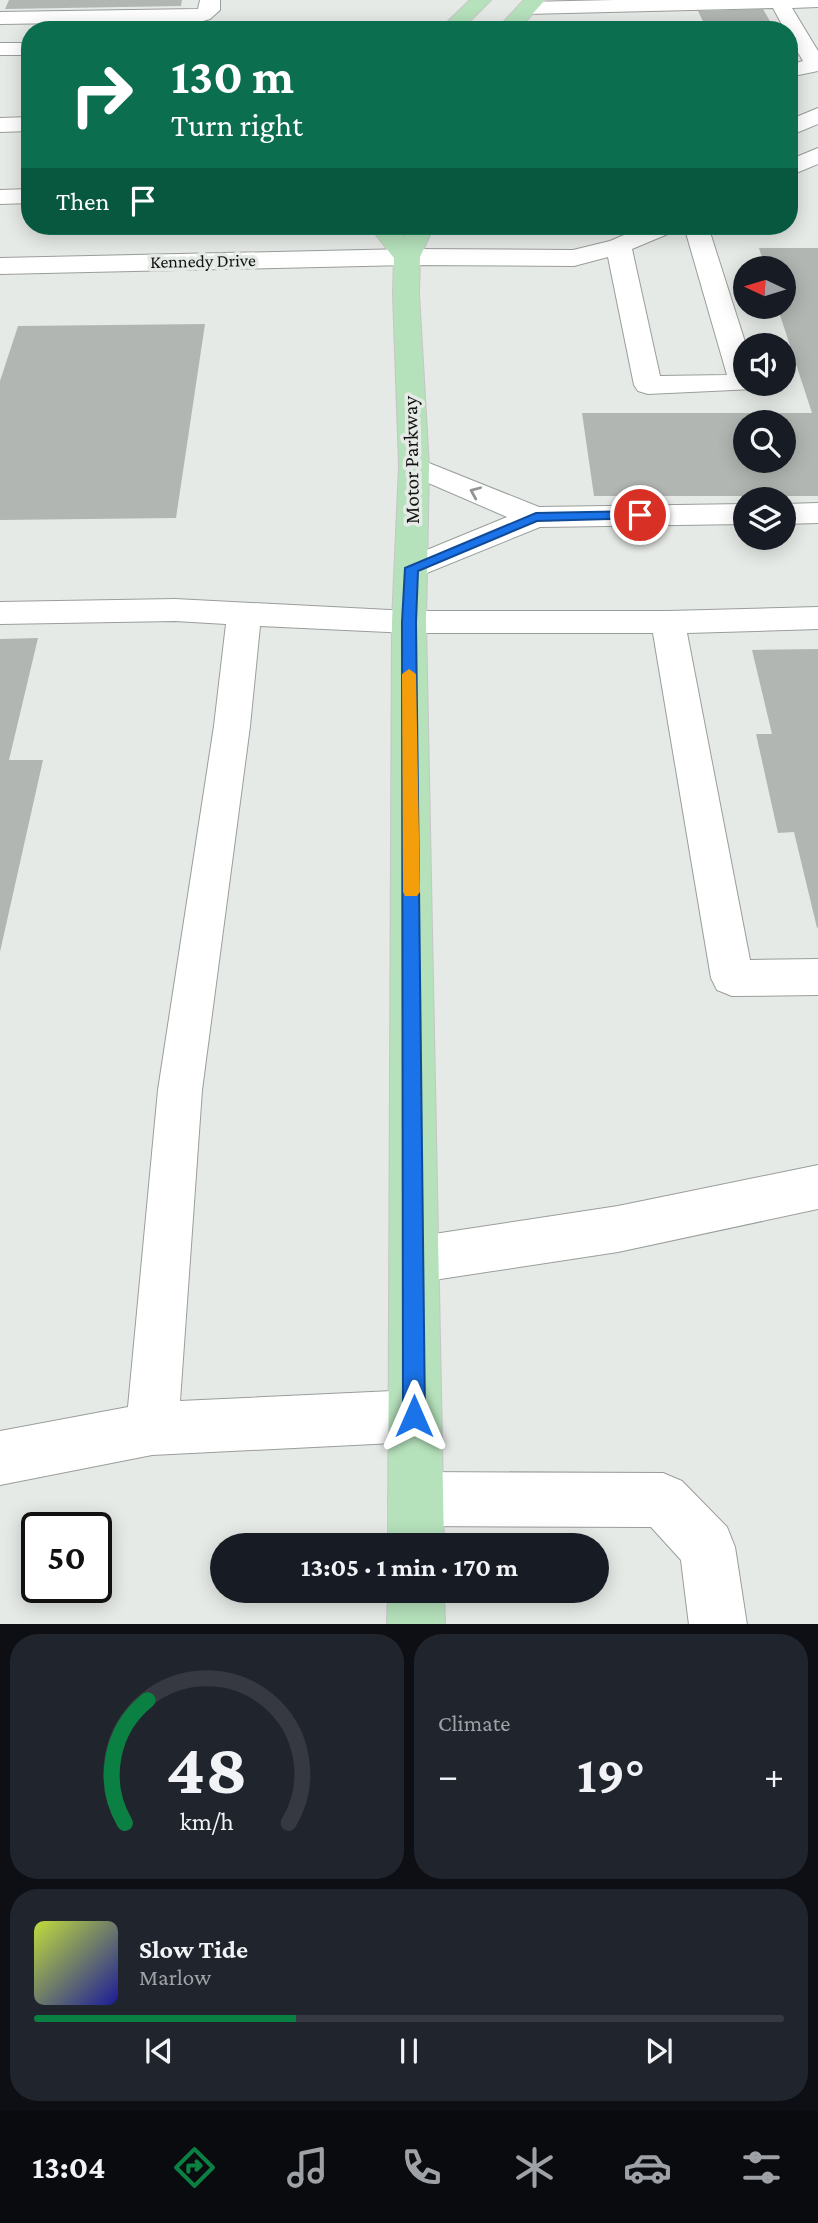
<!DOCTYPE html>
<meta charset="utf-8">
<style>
body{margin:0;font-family:"Crimson Pro",serif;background:#20242c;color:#f1f3f6;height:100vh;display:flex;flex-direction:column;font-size:26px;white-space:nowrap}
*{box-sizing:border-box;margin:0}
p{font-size:23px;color:#9ea1a6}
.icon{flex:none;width:38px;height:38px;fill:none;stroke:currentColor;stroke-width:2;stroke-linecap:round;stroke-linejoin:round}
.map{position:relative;height:1624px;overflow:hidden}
.drawer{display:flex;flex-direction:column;gap:10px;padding:10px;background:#0d0f14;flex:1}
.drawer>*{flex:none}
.banner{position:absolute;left:21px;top:21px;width:777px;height:214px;border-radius:28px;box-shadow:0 4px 18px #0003;background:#0b6e4f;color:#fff;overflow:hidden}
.needle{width:46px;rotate:274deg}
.buttons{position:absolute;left:733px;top:256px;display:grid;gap:14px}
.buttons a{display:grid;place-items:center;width:63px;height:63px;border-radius:50%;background:#171b24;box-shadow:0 4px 18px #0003;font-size:35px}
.speed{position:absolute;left:21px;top:1512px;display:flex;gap:14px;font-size:35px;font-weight:700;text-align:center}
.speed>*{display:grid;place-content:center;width:91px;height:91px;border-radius:50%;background:#171b24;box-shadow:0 4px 18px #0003;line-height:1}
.speed .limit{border:4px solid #111;border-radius:10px;background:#fff;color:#111}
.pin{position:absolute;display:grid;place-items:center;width:60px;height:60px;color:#fff;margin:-30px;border:4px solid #fff;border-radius:50%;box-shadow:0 2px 7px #0007}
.me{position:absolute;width:77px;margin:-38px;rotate:0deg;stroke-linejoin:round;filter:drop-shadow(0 0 5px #0008)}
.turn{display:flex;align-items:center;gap:24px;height:147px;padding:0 35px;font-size:32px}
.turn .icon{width:91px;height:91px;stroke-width:2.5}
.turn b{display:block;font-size:49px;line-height:60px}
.then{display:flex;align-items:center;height:66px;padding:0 35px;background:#0003;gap:14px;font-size:26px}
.big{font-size:52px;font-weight:700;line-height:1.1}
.drawer .tile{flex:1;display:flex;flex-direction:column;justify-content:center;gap:10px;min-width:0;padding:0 24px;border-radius:28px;background:#20242c}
.drawer .dial{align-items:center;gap:0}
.dial svg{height:182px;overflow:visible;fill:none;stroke:#363941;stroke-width:7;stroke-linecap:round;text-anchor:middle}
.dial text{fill:#f1f3f6;stroke:none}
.song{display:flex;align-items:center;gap:21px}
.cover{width:84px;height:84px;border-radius:10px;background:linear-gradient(135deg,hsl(70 70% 55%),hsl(240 70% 35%))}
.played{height:7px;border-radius:4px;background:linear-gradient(90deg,#0b8043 35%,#363941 35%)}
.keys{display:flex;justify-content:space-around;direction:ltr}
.heat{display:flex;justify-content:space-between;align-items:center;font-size:38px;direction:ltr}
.drawer .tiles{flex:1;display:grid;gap:10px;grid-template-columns:1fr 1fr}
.tile:last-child{grid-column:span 2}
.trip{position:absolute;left:210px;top:1533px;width:399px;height:70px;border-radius:35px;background:#171b24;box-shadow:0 4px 18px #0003;font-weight:700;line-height:70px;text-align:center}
.tab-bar{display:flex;height:112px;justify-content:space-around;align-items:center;background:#090b0e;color:#9ea1a6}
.tab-bar .icon{width:49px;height:49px}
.tab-bar .on{color:#0b8043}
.tab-bar b{font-size:32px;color:#f1f3f6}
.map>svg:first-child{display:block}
.building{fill:#b2b6b2;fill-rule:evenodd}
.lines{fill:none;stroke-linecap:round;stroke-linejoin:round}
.minor-casing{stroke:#9a9e9b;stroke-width:2}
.major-casing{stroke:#c6c6c6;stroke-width:2}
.minor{fill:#fff;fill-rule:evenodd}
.major{fill:#b5e1bb;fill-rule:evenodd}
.oneway{stroke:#949594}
.route{fill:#1a73e8;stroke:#114b97;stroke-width:2}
.slow{fill:#f59e0b}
.labels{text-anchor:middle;stroke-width:7;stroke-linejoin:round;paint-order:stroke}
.far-street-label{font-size:18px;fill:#111311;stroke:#e6eae6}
.street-label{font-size:21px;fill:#111311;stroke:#e6eae6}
</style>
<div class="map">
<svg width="818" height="1625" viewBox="0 0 818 1625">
<rect width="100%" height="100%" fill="#e6eae6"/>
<!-- building -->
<path class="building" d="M9 0H182L181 6 5 9Z
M763 9 775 30H707L698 11Z
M759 248H818V496H594L582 413H812L777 306H784V268H765ZM746 422H784V460H746Z
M205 324 176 518 0 520V381L18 326Z
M38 638 9 760H43L0 952V639Z
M818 649V927L817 928 794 832 778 833 756 734H772L752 650Z"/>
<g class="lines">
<!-- minor casing -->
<g class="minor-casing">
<path id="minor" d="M200 0H220V10L210 19 203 21 0 24V12L198 9Z
M614 0H818V7L792 8 818 51V71L789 77V65L803 61 789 37V30H785L773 8 527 14 520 12 517 8 520 4 527 2Z
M0 43H30V55H0Z
M818 108V124L789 136V120Z
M30 117V131L0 132V118Z
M818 148V164L789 176V160Z
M30 189V203L0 204V190Z
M645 226H678L675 231 632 249 660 376 727 375 684 226H708L746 345V383H758L754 389 648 394 638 391 634 385 608 257 574 266 407 265 0 274V258L407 249 573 250 610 241Z
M414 457 539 507 746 504V524L540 527 412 579 400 575 396 568 400 561 507 517 403 472 399 466 403 460Z
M818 503V523L784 524V504Z
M175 599 409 611H668L818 607V629L687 633 750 960 818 959V995L732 996 717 990 711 978 653 633H409L260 626 250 726 202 1090 180 1401 414 1390 433 1397 440 1416 433 1435 414 1442 152 1455 0 1485V1431L128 1407 158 1090 214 726 226 624 175 621 0 624V602Z
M818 1165V1209L618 1252 414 1283 397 1277 390 1260 397 1243 414 1237 618 1206Z
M415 1472 663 1473 682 1481 727 1527 735 1547 747 1625H689L681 1560 651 1527 415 1526 396 1518 388 1499 396 1480Z"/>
</g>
<!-- major casing -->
<g class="major-casing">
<path id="major" d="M470 0H491L461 30H439Z
M524 0H545L518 30H496Z
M369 226H394L404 237 410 226H434L420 257 419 294 429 466 426 622 444 1545H388L392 622 399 466 393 294 394 258Z
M388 1591H444L445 1625H387Z"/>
</g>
<!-- minor -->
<use href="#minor" class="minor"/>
<!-- major -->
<use href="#major" class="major"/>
</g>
<!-- one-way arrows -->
<defs><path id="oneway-chevron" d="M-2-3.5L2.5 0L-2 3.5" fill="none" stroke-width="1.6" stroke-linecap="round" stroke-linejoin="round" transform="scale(1.75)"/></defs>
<use class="oneway" href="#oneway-chevron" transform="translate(475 492) rotate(-157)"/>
<!-- route -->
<path class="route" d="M640 511 647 515 645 518 537 521 418 571 416 622 425 1416 422 1424 414 1427 406 1424 403 1416 402 622 405 568 536 513Z"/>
<!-- slow -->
<path class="slow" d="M409 669 416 674 420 892 417 896H405L403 892 402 674Z"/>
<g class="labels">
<!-- far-street labels -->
<g class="far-street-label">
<text transform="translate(203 261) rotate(-1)" y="6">Kennedy Drive</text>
</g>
<!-- street labels -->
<g class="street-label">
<text transform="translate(411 460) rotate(-91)" y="7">Motor Parkway</text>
</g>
</g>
</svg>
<div class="buttons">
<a><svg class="needle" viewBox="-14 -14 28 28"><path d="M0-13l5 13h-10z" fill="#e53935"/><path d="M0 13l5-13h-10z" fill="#9ea1a6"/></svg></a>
<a><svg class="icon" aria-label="sound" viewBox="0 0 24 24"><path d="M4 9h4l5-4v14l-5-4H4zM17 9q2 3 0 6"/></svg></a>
<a><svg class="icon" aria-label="search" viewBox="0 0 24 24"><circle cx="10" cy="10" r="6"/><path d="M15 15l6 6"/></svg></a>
<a><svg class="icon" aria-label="layers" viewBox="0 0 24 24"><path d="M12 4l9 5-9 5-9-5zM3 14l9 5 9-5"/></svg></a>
</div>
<div class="speed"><div class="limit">50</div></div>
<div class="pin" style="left:640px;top:515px;background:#d93025"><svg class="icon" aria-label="arrive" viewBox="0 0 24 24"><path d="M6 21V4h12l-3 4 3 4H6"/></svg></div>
<svg class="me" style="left:414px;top:1416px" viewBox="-20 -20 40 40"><path d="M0-17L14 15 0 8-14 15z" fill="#1a73e8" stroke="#fff" stroke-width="4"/></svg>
<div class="trip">13:05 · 1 min · 170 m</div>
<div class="banner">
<div class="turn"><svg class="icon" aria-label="right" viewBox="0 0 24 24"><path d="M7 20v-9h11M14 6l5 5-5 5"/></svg><div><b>130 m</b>Turn right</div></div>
<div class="then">Then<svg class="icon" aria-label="arrive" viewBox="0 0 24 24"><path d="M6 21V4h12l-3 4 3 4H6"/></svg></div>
</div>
</div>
<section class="drawer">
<div class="tiles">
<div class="tile dial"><svg viewBox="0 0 100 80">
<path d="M14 69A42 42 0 1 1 86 69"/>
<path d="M14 69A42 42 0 0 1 24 15" stroke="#0b8043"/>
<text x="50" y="56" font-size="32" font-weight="700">48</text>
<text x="50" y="72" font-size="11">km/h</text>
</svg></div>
<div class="tile"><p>Climate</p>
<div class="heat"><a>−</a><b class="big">19°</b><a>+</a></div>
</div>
<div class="tile">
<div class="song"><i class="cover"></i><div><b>Slow Tide</b><p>Marlow</p></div></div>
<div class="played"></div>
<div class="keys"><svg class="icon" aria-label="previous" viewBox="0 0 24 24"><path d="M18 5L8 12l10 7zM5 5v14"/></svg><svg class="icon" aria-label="pause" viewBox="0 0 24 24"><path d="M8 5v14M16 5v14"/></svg><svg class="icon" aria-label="next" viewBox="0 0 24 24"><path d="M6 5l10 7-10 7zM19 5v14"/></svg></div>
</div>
</div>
</section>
<nav class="tab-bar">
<b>13:04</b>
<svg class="icon on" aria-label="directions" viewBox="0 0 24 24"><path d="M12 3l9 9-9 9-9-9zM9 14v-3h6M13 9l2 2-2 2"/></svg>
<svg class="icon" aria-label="music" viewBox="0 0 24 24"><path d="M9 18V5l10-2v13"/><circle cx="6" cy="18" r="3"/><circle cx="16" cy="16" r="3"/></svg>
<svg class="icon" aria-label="phone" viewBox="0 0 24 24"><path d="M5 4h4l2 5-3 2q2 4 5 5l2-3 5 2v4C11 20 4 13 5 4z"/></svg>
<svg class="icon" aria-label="climate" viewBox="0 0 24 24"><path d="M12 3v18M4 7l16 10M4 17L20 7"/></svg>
<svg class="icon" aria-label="car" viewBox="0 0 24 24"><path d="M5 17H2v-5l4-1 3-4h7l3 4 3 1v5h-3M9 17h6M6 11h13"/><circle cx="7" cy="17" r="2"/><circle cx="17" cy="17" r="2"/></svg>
<svg class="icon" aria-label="filters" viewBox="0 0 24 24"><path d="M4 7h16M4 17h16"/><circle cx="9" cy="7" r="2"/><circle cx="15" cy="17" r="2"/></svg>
</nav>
